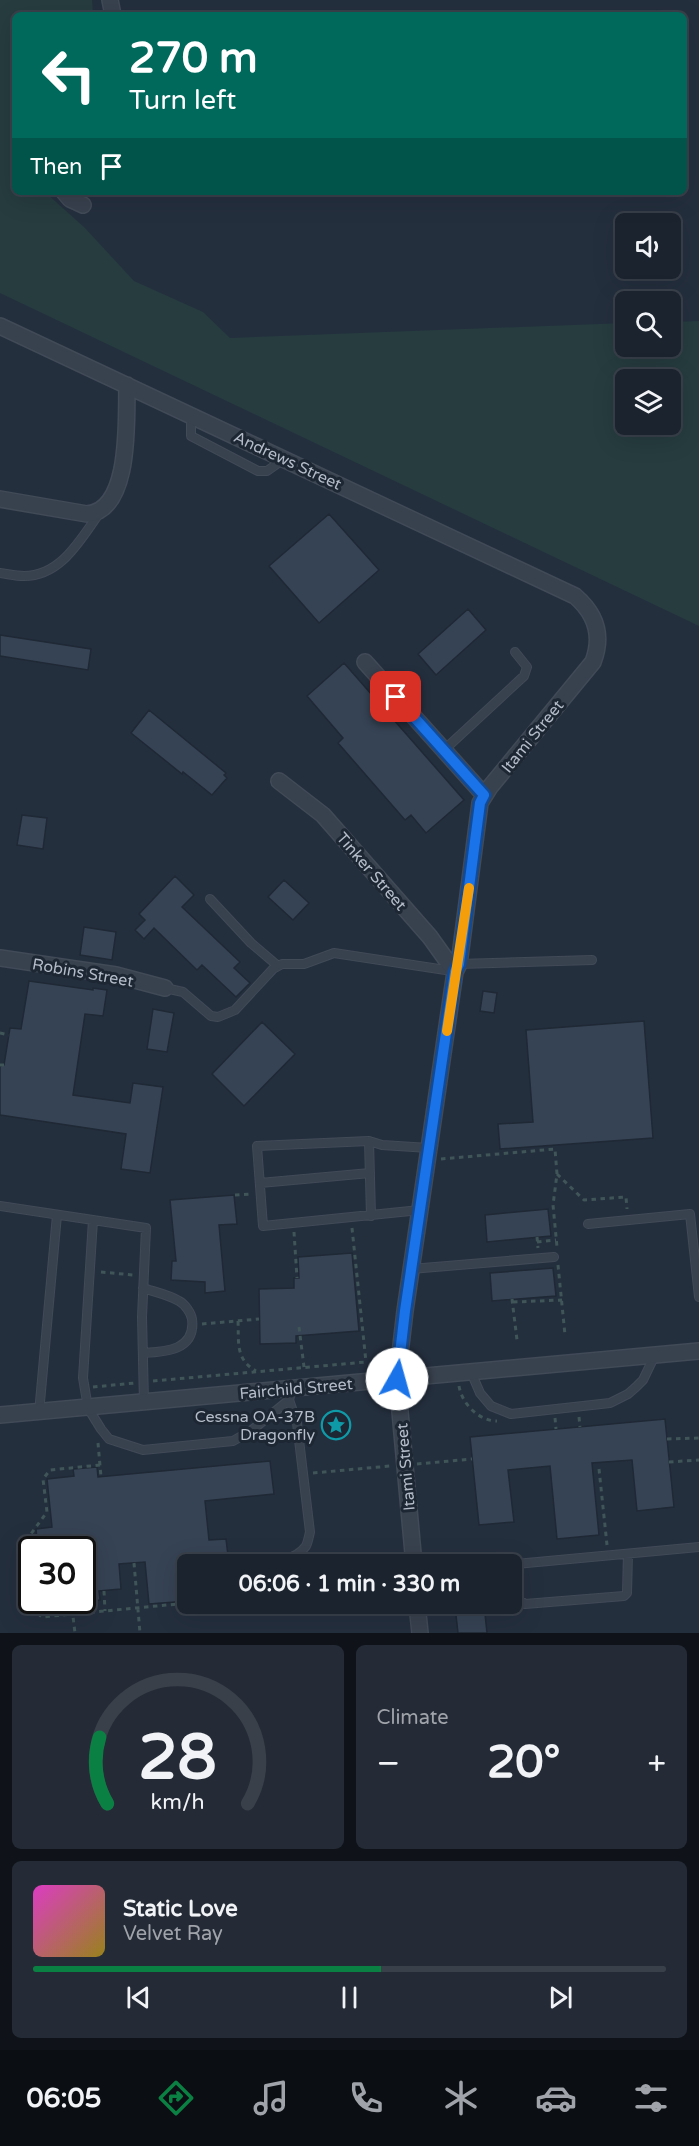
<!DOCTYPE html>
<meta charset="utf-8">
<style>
body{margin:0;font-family:"Varela Round",sans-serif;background:#242b36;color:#f1f3f6;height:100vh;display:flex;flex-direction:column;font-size:22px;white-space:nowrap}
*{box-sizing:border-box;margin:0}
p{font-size:20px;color:#a0a4aa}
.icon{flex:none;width:33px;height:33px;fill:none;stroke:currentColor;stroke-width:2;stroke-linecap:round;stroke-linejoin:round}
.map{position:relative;height:1633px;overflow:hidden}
.side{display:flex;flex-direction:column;gap:12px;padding:12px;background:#0f1319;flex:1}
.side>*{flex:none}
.top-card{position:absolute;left:12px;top:12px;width:675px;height:183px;border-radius:9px;box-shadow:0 6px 24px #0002,0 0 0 2px #39404a;background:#00695c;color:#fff;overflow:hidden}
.fabs{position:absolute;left:615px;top:213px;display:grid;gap:12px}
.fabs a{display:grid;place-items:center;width:66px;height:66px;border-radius:9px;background:#1b232e;box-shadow:0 6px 24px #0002,0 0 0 2px #39404a;font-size:30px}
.speed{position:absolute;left:18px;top:1536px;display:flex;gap:12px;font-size:30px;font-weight:700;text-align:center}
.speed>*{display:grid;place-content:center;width:78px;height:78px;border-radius:50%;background:#1b232e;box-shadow:0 6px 24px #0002,0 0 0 2px #39404a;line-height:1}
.speed .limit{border:3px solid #111;border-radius:9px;background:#fff;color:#111}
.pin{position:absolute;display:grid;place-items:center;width:51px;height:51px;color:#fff;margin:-26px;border-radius:12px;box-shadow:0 3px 9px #0006}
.me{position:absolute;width:66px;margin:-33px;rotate:7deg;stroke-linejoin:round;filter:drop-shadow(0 0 4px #0008)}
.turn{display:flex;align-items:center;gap:21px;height:126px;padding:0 18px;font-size:27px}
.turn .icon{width:78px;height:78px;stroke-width:2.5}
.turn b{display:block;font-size:42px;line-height:51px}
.then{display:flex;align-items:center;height:57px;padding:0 18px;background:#0003;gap:12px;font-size:22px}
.big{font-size:45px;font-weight:800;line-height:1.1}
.side .widget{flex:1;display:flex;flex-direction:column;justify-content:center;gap:9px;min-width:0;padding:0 21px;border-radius:9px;background:#242b36}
.side .dial{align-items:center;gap:0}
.dial svg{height:156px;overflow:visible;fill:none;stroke:#39404a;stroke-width:7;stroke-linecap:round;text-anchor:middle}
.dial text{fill:#f1f3f6;stroke:none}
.song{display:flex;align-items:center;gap:18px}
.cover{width:72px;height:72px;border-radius:9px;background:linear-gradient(135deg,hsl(310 70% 55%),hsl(50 70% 35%))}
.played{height:6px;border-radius:3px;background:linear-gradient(90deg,#0b8043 55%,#39404a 55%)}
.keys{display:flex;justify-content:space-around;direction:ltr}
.heat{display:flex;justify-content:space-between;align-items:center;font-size:33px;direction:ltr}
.side .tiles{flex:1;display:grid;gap:12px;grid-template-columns:1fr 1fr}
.widget:last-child{grid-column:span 2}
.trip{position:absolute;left:177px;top:1554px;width:345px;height:60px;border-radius:9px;background:#1b232e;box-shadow:0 6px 24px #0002,0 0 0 2px #39404a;font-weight:800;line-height:60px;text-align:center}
.tab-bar{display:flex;height:96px;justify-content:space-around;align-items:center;background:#0b0e12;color:#a0a4aa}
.tab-bar .icon{width:42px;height:42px}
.tab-bar .active{color:#0b8043}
.tab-bar b{font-size:27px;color:#f1f3f6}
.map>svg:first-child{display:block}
.green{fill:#263c3f;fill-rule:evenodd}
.building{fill:#364354;stroke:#1f2835;stroke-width:1.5}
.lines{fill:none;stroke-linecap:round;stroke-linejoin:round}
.lane-casing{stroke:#414a57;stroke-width:10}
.street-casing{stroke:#414a57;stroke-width:18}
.path{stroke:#3f5557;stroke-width:3;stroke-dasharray:4.5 4.5;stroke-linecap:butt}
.lane{stroke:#38414e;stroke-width:8}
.street{stroke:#38414e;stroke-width:15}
.route-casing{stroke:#114b97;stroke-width:15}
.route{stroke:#1a73e8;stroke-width:10}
.slow{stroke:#f59e0b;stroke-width:10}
.labels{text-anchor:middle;stroke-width:6;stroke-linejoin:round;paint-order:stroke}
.street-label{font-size:16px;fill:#b4bcc9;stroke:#1d2633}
.poi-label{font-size:16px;fill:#b4bcc9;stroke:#1d2633;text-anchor:end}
</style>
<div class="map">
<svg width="699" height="1633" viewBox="0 0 699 1633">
<rect width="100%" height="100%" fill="#242f3e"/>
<!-- green -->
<path class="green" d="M0 0H92L93 15H15V192H45L85 228 134 281 203 312 230 338 625 323 626 346H670L671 322 699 321V626L0 293ZM626 380H670V424H626Z"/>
<!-- building -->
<path class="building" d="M329 514 379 570 319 623 269 566Z
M468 609 486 630 436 675 418 654Z
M0 635 91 649 88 670 0 656Z
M344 663 464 800 426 833 411 815 405 820 338 743 343 738 307 696Z
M149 710 226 773 224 775 227 778 212 795 183 772 182 774 131 733Z
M22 815 47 818 43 849 17 845Z
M175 876 194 895 182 907 240 962 234 968 250 983 236 997 202 965 197 970 154 928 144 939 135 930 145 920 139 914Z
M284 880 309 903 293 920 268 897Z
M84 927 116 932 112 960 80 955Z
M29 981 93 990V988L107 990 103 1016 85 1014 73 1095 130 1103 133 1083 163 1087 150 1173 121 1169 126 1134 0 1115V1066L4 1065 10 1028 21 1029Z
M483 991 497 993 494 1013 480 1011Z
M153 1009 174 1013 167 1052 147 1049Z
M644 1021 653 1138 500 1149 498 1124 533 1122 526 1030Z
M262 1022 295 1054 244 1106 212 1074Z
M234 1195 237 1224 219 1225 225 1291 205 1293V1282L171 1280 172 1261H176L170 1200Z
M548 1209 551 1236 487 1242 485 1215Z
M352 1253 359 1331 296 1336V1343L260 1344 259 1289 294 1288V1278H299L298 1257Z
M553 1268 556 1296 492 1301 490 1273Z
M665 1419 674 1507 637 1511 632 1460 592 1463 599 1535 557 1539 550 1466 508 1470 514 1522 479 1525 470 1437Z
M270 1461 274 1494 205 1501 209 1540 226 1539 229 1564H188V1601L149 1604 145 1562 119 1564 121 1589 99 1591 100 1600 82 1602V1550H38L36 1529 52 1527 47 1479 74 1476 73 1469 97 1467 98 1477Z
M484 1604 487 1633H458L455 1606Z"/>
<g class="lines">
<!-- lane casing -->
<g class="lane-casing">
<path id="lane" d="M191 415V436L258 471H267L284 459
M0 573C8 574 16 576 24 576 62 576 81 538 101 511
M444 750 524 676 527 667 515 652
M210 899 251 943 278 966
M459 964 592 960
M165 988 183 992 211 1016 218 1017 235 1010 273 969 282 964H304L334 953 452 971
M369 1141 371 1216
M260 1183 370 1173
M0 1206 146 1228 142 1317 144 1403
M420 1210 263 1226 257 1146 369 1141 382 1145 429 1148
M93 1220 83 1378 88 1408 101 1429 109 1439 143 1450 233 1441 252 1430 289 1400 292 1389
M588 1224 690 1214 699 1297
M411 1269 554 1257
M143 1353C166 1352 196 1350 192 1319 191 1313 185 1304 179 1301 169 1295 155 1292 143 1288
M471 1372 480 1393 491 1406 511 1414 610 1403 628 1394 636 1387 643 1380 655 1355
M39 1413 57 1215
M628 1554 627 1593 624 1596 525 1604 519 1600 516 1564 699 1547
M256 1564C273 1562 295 1561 306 1546 308 1542 309 1536 310 1532L297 1423 289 1400"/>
</g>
<!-- street casing -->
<g class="street-casing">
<path id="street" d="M110 0 113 15
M64 192 70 199 83 205
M0 326 575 596C596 614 603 636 593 662L490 787 480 803 459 964 455 972 405 1311 397 1379 414 1564
M0 499 87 514C132 511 126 417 127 385
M365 662 484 795
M279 781 323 815 430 937 455 972
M0 958 116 975 165 988
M0 1415 699 1351
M417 1604 420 1633"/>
</g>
<!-- path -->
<path class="path" d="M0 1033 9 1035
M0 1065H4
M441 1159 555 1149 557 1174 553 1205 557 1247
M557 1174 584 1200 626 1197 627 1209
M235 1195 251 1194
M352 1228 366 1362
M294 1232 297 1278
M537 1237 538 1248
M537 1242 556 1240
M558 1265 565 1335
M101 1272 133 1275
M512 1299 517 1340
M513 1302 562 1300
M238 1321C239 1342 235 1359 256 1371
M202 1324 259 1319
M299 1327 304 1367
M153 1381 366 1362
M459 1386C462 1404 479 1421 497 1421
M93 1387 135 1383
M579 1417 580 1427
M555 1418 556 1429
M667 1439 699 1438
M98 1443 101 1477
M669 1462 699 1460
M417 1464 472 1459
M100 1465 50 1470 43 1479 47 1512 25 1542 31 1608 42 1617 188 1603
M599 1469 607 1545
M313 1473 390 1466
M134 1563 140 1633
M104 1591 105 1611
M71 1600 75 1633"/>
<!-- lane -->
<use href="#lane" class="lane"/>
<!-- street -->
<use href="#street" class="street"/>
</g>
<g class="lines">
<!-- route casing -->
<g class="route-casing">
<path id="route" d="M396 697 484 795 480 803 459 964 455 972 405 1311 397 1379"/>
</g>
<!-- route -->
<use href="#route" class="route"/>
<!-- slow -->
<path class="slow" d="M447 1031 469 888"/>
</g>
<!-- icons -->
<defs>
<g id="sight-ring" transform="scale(1.5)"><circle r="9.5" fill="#1d2633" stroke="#0f9aa8" stroke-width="1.5"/><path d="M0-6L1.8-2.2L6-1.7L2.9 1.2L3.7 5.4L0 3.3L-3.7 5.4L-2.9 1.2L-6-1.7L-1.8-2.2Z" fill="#0f9aa8"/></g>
</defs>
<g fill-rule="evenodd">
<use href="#sight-ring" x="336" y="1425"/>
</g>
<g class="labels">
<!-- street labels -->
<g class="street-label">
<text transform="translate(288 460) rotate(25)" y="6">Andrews Street</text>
<text transform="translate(532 736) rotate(-51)" y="6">Itami Street</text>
<text transform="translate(372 871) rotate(49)" y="6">Tinker Street</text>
<text transform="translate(83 972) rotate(10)" y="6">Robins Street</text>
<text transform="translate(296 1388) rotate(-5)" y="6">Fairchild Street</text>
<text transform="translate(405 1467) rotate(-95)" y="6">Itami Street</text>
</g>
<!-- poi labels -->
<g class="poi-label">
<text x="315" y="1422">Cessna OA-37B<tspan x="315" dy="18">Dragonfly</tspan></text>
</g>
</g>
</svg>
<div class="fabs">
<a><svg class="icon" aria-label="sound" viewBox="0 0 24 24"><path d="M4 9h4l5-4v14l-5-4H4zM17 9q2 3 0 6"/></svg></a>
<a><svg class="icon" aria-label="search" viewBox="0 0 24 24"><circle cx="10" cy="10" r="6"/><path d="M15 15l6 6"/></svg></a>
<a><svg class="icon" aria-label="layers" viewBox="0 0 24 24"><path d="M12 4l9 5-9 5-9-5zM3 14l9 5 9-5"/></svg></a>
</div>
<div class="speed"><div class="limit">30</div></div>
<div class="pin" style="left:396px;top:697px;background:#d93025"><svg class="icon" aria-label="arrive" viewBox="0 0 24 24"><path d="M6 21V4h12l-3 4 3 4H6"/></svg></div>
<svg class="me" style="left:397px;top:1379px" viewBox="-20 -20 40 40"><circle r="19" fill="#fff"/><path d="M0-13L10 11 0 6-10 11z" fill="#1a73e8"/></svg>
<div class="trip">06:06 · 1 min · 330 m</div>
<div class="top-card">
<div class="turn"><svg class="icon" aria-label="left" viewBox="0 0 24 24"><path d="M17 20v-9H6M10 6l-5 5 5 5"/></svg><div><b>270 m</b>Turn left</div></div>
<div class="then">Then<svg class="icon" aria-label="arrive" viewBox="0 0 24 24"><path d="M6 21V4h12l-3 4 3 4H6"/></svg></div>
</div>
</div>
<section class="side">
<div class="tiles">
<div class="widget dial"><svg viewBox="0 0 100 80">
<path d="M14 69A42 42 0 1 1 86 69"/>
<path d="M14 69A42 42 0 0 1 10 35" stroke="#0b8043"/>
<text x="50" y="56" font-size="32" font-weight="700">28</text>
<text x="50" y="72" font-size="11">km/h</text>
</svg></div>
<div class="widget"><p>Climate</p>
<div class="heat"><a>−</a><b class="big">20°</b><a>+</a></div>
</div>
<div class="widget">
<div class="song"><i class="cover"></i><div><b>Static Love</b><p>Velvet Ray</p></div></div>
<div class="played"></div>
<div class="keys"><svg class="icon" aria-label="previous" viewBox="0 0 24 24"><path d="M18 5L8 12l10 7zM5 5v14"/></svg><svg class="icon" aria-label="pause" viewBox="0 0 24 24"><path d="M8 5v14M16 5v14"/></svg><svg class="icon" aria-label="next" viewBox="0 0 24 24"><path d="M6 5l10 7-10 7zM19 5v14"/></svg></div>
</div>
</div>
</section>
<nav class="tab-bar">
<b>06:05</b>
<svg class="icon active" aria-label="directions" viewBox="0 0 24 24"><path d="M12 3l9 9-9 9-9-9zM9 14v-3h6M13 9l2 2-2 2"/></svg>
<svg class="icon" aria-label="music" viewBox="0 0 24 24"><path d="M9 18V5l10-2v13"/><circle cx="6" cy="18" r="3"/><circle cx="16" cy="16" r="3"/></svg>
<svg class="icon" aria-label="phone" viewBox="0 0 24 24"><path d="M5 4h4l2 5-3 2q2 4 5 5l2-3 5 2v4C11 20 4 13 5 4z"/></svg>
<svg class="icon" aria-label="climate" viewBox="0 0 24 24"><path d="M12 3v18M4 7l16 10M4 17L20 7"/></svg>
<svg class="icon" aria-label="car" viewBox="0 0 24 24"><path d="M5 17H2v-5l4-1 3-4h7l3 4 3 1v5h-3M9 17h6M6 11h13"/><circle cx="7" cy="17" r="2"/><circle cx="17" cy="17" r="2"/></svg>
<svg class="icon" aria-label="filters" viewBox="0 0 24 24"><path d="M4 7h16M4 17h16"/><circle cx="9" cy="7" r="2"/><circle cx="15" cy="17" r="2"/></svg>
</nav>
